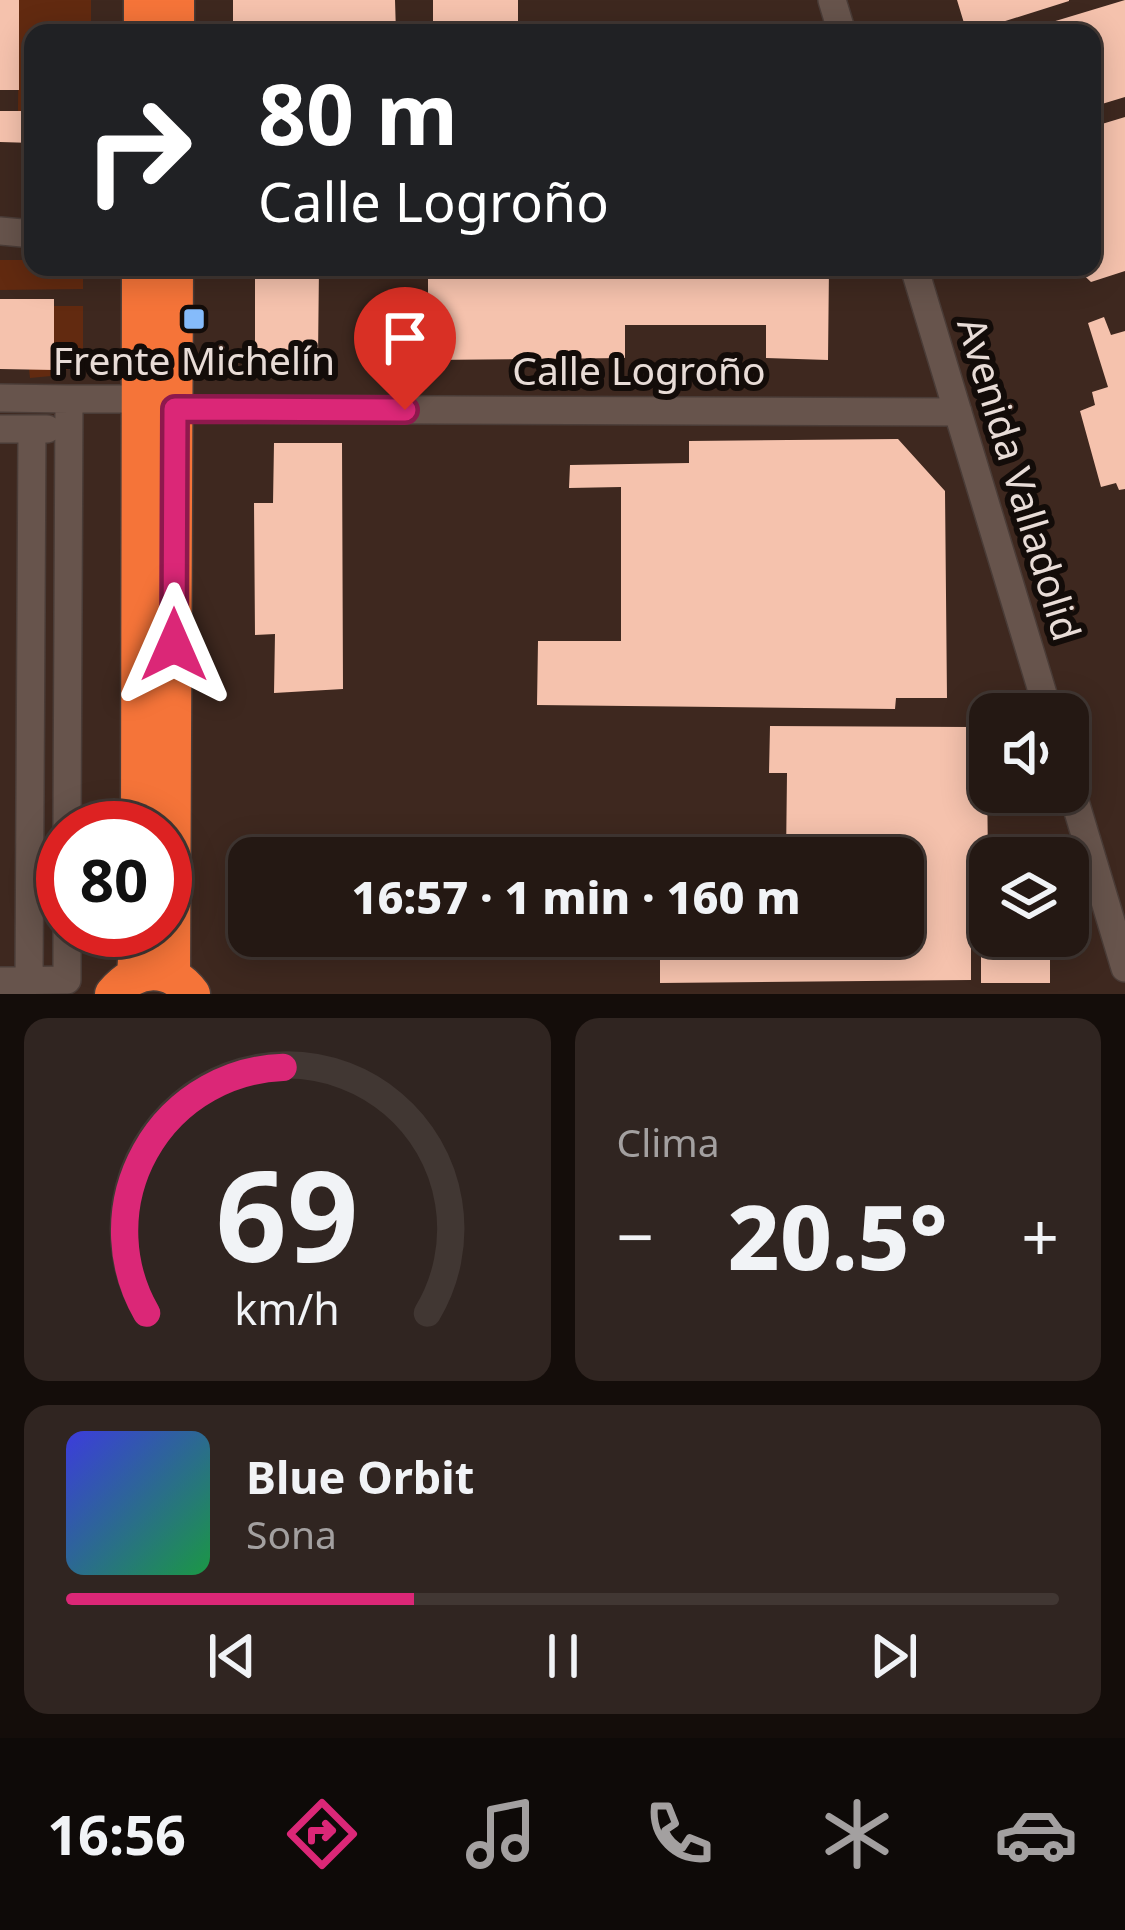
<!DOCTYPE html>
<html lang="es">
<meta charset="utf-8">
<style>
body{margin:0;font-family:"Noto Sans",sans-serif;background:#302521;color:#f1f3f6;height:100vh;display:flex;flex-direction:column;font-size:45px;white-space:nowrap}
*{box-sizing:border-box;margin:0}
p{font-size:39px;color:#a3a0a0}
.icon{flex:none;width:66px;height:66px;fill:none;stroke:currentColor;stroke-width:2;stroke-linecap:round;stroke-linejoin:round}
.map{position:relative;height:994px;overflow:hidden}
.side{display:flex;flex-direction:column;gap:24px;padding:24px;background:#140d0a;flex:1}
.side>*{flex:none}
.banner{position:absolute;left:24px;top:24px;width:1077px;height:252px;border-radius:24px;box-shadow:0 6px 30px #0003,0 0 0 3px #413733;background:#202124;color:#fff;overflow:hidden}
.controls{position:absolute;left:969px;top:693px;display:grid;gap:24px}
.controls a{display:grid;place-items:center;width:120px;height:120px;border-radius:24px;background:#241813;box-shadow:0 6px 30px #0003,0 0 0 3px #413733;font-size:60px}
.speed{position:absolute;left:36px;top:801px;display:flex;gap:24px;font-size:60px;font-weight:700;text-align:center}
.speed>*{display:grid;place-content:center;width:156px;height:156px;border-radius:50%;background:#241813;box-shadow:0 6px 30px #0003,0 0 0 3px #413733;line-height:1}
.speed .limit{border:18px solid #d22;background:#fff;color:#111}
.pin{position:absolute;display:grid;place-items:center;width:102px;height:102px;color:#fff;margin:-123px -51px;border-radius:50% 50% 50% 0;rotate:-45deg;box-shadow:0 0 12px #0007}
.pin .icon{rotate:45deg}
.me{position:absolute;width:132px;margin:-66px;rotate:0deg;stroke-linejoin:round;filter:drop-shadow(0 0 9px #0008)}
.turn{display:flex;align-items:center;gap:42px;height:252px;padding:0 36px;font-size:54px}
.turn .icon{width:156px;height:156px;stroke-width:2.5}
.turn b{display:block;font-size:84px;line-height:102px}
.big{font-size:90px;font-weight:800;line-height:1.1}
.side .card{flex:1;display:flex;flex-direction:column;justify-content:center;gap:18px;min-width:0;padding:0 42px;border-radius:24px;background:#302521}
.side .dial{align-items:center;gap:0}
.dial svg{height:312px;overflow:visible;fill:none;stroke:#413733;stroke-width:7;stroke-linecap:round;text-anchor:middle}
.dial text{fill:#f1f3f6;stroke:none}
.song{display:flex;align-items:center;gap:36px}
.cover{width:144px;height:144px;border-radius:18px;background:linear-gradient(135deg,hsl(240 70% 55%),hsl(140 70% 35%))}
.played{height:12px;border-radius:6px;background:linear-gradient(90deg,#db2777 35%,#413733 35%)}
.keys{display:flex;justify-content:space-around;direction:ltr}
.heat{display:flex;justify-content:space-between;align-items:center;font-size:66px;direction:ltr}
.side .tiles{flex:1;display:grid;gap:24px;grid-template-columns:1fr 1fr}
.card:last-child{grid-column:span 2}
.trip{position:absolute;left:228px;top:837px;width:696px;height:120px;border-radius:24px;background:#241813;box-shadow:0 6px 30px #0003,0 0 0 3px #413733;font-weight:800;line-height:120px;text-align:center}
.tabs{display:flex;height:192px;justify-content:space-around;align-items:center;background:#0e0a08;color:#a3a0a0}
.tabs .icon{width:84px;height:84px}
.tabs .active{color:#db2777}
.tabs b{font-size:54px;color:#f1f3f6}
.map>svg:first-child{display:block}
.built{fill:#3e281f;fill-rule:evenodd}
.green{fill:#622a10}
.building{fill:#f5c2ad}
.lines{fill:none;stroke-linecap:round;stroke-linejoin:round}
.minor-casing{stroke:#4a3c37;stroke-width:30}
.highway-casing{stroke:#4a3c37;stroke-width:39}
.minor{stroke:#67544c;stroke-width:27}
.highway{stroke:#f57439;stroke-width:36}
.route-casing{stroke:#8e194d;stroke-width:30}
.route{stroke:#db2777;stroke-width:21}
.poi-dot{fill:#85bbfb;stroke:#130c09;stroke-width:4.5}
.labels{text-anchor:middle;stroke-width:12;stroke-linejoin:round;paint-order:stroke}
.poi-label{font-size:39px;fill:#e8dcd7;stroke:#130c09}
.street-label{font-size:39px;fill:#e8dcd7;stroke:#130c09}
</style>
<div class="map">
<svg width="1125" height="994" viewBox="0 0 1125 994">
<rect width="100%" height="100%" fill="#302019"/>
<!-- built -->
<path class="built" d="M0 0H1125V994H0ZM33 33H1092V267H33ZM990 714H1068V792H990ZM63 828H165V930H63ZM249 858H903V936H249ZM990 858H1068V936H990Z"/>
<!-- green -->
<path class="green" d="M19 0H91V33H33V111H18Z
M0 260H33V267H83V289L0 290Z
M54 306H83V363L51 376 30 378 29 369H54Z"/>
<!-- building -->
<path class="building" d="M0 0H19V90H0Z
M233 0H395L396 33H233Z
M433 0H518V33H433Z
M957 0H1069V1L967 33Z
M1125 0V97L1092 107V33L1019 32Z
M0 111H33V143L0 142Z
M1125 117V271L1091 282 1075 267 1063 273 1054 267H1092V127Z
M255 267H319L318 357 255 359Z
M428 267H829L828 360 766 358V325H625V358L428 360Z
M0 299H54V370L0 369Z
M1104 317 1111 335 1125 331V489L1119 490 1116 483 1101 487 1080 411 1095 405 1092 392 1108 387 1088 323Z
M898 439 945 491 947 698H896L895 709 537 705 538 641H621V487L569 488 570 465 689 463V441Z
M274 443H342L343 689 274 693 275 634 255 635 254 503H273Z
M770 726 969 727V776L987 775 988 862 971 863V980L660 983V936H903V858H786L787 773H769Z
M981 954 1050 955V983H981Z"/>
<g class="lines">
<!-- minor casing -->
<g class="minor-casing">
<path id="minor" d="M832 0 842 33
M0 231 33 234
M914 267 1049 714
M0 398 69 399 67 828
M69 399H141L175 409 958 412
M0 429H47
M1068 778 1125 968
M29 980 32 430
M0 981 67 980V930"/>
</g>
<!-- highway casing -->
<g class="highway-casing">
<path id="highway" d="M142 33V0
M176 33V0
M139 828 140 267
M135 975 138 930
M172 975 175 267
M113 994C136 966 170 964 192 994"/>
</g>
<!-- minor -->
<use href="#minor" class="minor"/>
<!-- highway -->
<use href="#highway" class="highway"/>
</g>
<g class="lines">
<!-- route casing -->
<g class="route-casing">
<path id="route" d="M174 645 175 409 405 410"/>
</g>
<!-- route -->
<use href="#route" class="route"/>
</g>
<!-- markers -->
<rect class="poi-dot" x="182" y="307" width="24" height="24" rx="6"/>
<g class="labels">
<!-- poi labels -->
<g class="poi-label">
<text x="194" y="375">Frente Michelín</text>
</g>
<!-- street labels -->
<g class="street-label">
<text x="639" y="385">Calle Logroño</text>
<text transform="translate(1019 479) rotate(73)" y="14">Avenida Valladolid</text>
</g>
</g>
</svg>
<div class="controls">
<a><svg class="icon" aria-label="sound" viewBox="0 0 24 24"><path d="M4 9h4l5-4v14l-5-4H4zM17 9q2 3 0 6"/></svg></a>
<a><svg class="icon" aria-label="layers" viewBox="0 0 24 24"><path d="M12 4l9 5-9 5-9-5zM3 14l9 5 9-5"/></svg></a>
</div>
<div class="speed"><div class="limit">80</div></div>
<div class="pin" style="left:405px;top:410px;background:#d93025"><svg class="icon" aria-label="arrive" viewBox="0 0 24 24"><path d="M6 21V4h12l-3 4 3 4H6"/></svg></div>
<svg class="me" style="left:174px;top:645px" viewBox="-20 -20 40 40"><path d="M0-17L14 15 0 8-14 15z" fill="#db2777" stroke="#fff" stroke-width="4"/></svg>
<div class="trip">16:57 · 1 min · 160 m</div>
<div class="banner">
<div class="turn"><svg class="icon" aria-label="right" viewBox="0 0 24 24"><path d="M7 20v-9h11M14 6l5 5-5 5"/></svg><div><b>80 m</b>Calle Logroño</div></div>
</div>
</div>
<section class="side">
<div class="tiles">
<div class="card dial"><svg viewBox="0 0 100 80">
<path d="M14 69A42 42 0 1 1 86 69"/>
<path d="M14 69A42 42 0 0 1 49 6" stroke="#db2777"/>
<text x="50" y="56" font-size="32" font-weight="700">69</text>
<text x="50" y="72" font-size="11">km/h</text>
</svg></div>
<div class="card"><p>Clima</p>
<div class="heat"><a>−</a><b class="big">20.5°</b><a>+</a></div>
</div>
<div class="card">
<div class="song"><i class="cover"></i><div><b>Blue Orbit</b><p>Sona</p></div></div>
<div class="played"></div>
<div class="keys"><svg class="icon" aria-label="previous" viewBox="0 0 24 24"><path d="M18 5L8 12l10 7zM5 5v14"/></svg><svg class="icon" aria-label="pause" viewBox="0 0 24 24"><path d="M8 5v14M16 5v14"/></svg><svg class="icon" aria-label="next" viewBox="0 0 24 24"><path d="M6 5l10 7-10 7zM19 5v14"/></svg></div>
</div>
</div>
</section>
<nav class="tabs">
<b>16:56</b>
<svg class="icon active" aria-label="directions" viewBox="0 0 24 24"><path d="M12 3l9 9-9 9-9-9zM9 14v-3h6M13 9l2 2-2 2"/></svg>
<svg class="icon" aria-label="music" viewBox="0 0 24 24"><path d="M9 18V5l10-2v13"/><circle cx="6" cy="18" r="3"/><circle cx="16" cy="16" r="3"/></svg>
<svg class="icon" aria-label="phone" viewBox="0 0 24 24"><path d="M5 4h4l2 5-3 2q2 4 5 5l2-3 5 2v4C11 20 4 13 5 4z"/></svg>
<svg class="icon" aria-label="climate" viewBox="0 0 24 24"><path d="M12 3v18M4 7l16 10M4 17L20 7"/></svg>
<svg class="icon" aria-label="car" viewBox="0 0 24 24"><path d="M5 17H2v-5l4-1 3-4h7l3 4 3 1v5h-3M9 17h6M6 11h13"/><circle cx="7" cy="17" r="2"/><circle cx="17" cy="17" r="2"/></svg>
</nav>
